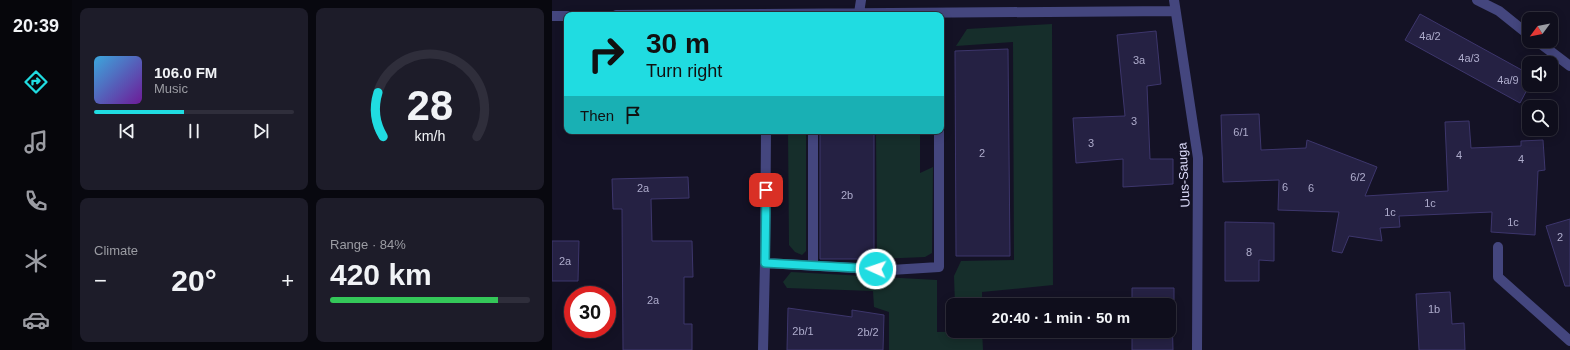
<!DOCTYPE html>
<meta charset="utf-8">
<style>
body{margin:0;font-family:Arial,sans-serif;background:#1d1c29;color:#f1f3f6;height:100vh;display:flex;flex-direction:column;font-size:15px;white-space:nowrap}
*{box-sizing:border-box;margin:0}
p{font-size:13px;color:#9b9ca3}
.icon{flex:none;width:22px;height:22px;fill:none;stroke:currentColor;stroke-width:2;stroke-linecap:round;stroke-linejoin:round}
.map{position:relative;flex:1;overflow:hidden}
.sheet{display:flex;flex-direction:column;gap:8px;padding:8px;background:#08080f;width:480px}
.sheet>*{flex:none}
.top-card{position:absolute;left:12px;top:12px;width:380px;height:122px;border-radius:8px;box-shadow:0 2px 10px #0003,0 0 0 1px #2f2e3b;background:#20dce1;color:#111;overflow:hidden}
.needle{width:26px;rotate:238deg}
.fabs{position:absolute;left:970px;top:12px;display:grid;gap:8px}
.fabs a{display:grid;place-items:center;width:36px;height:36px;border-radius:8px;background:#0f0e1c;box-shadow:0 2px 10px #0003,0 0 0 1px #2f2e3b;font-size:20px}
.speed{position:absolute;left:12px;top:286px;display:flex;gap:8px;font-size:20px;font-weight:700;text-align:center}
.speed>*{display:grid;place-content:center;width:52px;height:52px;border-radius:50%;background:#0f0e1c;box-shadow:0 2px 10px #0003,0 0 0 1px #2f2e3b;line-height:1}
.speed .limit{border:6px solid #d22;background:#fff;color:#111}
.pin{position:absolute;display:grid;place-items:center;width:34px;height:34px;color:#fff;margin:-17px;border-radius:8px;box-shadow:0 2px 6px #0006}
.me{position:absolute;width:44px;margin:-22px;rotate:273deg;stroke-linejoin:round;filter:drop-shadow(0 0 3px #0008)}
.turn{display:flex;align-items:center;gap:14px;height:84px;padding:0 16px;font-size:18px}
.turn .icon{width:52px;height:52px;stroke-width:2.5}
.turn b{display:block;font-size:28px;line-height:34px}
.then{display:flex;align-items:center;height:38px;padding:0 16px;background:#0003;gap:8px;font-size:15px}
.big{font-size:30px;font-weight:800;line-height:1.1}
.sheet .widget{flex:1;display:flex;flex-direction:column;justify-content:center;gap:6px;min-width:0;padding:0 14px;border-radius:8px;background:#1d1c29}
.sheet .dial{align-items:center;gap:0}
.dial svg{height:104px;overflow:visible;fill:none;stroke:#2f2e3b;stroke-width:7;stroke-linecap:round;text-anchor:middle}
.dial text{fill:#f1f3f6;stroke:none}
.song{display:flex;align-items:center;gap:12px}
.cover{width:48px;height:48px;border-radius:6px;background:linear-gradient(135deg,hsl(200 70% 55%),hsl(280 70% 35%))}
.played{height:4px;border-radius:2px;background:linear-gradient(90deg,#20dce1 45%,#2f2e3b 45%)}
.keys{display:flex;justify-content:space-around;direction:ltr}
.heat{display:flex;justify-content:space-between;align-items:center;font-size:22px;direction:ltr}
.charge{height:6px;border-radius:3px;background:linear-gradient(90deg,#34c759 84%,#2f2e3b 0)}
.sheet .tiles{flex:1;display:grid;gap:8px;grid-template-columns:repeat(2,1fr)}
.trip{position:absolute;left:394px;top:298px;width:230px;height:40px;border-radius:8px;background:#0f0e1c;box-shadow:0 2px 10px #0003,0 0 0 1px #2f2e3b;font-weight:800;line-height:40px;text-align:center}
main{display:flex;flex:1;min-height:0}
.dock{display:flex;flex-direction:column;width:72px;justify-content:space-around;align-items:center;background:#06060b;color:#9b9ca3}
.dock .icon{width:28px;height:28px}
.dock .selected{color:#20dce1}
.dock b{font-size:18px;color:#f1f3f6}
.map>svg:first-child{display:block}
.green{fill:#162e2b}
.building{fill:#252143;stroke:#3d366c}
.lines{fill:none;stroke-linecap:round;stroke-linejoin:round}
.minor{stroke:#44467e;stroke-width:10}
.route-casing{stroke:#158f92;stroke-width:10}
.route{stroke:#20dce1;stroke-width:7}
.labels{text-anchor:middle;stroke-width:4;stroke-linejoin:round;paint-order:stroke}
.number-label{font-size:11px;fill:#aeaccc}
.street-label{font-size:13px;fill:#dcdbfa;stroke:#141225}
</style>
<main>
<nav class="dock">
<b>20:39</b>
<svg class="icon selected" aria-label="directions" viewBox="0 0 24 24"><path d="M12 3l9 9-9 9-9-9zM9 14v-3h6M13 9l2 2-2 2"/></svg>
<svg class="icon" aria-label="music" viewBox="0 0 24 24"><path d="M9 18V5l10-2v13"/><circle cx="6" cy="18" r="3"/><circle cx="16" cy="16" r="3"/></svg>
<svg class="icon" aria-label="phone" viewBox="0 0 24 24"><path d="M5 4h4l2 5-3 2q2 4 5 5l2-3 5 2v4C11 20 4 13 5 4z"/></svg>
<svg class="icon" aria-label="climate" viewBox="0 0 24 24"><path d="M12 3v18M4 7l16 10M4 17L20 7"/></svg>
<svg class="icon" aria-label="car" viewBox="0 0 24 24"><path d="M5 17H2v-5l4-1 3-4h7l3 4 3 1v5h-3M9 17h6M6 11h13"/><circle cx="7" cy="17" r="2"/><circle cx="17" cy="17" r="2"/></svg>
</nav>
<section class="sheet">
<div class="tiles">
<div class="widget">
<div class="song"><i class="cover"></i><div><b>106.0 FM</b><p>Music</p></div></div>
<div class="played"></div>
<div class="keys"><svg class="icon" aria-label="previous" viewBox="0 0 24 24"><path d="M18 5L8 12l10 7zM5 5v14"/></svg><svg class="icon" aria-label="pause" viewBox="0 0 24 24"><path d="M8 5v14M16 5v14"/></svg><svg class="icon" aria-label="next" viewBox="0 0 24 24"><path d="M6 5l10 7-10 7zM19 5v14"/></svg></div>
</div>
<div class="widget dial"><svg viewBox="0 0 100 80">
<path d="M14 69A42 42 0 1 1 86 69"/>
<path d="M14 69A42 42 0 0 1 10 35" stroke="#20dce1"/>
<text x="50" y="56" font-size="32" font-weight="700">28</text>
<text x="50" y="72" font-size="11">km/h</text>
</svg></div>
<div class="widget"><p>Climate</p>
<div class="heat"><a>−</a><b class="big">20°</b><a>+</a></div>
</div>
<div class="widget"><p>Range · 84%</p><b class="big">420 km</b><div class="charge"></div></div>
</div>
</section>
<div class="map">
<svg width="1018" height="350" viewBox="0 0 1018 350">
<rect width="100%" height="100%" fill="#141225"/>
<!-- green -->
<path class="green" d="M500 24 501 285 430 292V305H403L402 276 409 261 462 260 461 42 404 46 415 29Z
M236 131H254V251L250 255 243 252 237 245Z
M324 131H368V173L381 167 380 253 373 257 325 259Z
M239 272 385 280V332L430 331 431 350H337V312L322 307 321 291 235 288 231 282Z"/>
<!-- building -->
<path class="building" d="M868 14 977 74V86L968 103 853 40Z
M604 31 609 84 595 86 598 159H621V184L571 187V159L524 163 521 118 573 116 565 35Z
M456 49 458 256H404L403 51Z
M707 114 709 150 754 148 755 140 825 167 813 196 896 191 893 122 917 121 919 148 969 146V141L991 140 993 170 986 171 983 235 939 232 940 212 847 216 848 227 828 228 830 241 797 236 790 253 780 251 787 212 726 210 727 180 671 182 669 115Z
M268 131H322V259H268Z
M136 177 137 198 99 199 100 241H140L141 277H132V324H140V350H71L70 209H61L60 179Z
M1018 219V286H1013L994 226Z
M673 222 722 223V261L707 260V281H673Z
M0 241H27L26 281H0Z
M580 288H622V311H620L621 350H580V331H617V305H580Z
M898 292 900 324 912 323 913 350H867L864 294Z
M236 308 300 317V310L332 315 331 350H235Z"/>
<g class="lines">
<!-- minor -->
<path class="minor" d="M622 0 646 158 645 350
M925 0 947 11 977 35
M307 13 309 0
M64 15 623 11
M0 16H15
M985 41 1018 66
M946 247V277L1018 341
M213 263 339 270 387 267V131
M261 266V131
M211 350 213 263 214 131"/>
</g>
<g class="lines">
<!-- route casing -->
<g class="route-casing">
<path id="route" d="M214 190 213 263 324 269"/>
</g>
<!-- route -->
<use href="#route" class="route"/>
</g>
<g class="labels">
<!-- number labels -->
<g class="number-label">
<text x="878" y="40">4a/2</text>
<text x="917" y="62">4a/3</text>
<text x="587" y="64">3a</text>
<text x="956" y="84">4a/9</text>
<text x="582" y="125">3</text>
<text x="689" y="136">6/1</text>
<text x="539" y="147">3</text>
<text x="430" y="157">2</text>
<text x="907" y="159">4</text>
<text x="969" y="163">4</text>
<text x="806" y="181">6/2</text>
<text x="733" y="191">6</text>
<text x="91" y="192">2a</text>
<text x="759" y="192">6</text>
<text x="295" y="199">2b</text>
<text x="878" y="207">1c</text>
<text x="838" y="216">1c</text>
<text x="961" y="226">1c</text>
<text x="1008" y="241">2</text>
<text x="697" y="256">8</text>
<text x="13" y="265">2a</text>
<text x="101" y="304">2a</text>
<text x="882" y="313">1b</text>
<text x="251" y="335">2b/1</text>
<text x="316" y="336">2b/2</text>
</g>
<!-- street labels -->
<g class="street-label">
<text transform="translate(631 175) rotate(-93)" y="5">Uus-Sauga</text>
</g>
</g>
</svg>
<div class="fabs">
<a><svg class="needle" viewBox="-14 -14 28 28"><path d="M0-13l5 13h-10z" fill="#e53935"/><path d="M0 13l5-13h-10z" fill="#9b9ca3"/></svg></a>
<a><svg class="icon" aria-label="sound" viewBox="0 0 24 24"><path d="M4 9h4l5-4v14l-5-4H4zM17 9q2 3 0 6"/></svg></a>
<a><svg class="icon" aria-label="search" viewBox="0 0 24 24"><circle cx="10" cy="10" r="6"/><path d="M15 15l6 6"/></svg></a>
</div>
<div class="speed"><div class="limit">30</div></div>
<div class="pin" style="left:214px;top:190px;background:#d93025"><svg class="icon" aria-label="arrive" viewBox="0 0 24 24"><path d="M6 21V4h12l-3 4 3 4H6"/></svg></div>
<svg class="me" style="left:324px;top:269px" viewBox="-20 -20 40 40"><circle r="17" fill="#20dce1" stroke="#fff" stroke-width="3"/><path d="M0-11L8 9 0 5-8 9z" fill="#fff"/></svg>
<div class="trip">20:40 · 1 min · 50 m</div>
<div class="top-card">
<div class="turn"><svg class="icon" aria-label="right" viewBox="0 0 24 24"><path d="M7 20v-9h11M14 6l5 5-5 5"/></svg><div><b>30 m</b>Turn right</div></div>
<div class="then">Then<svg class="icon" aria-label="arrive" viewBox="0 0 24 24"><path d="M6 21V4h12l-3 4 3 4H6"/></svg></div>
</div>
</div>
</main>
